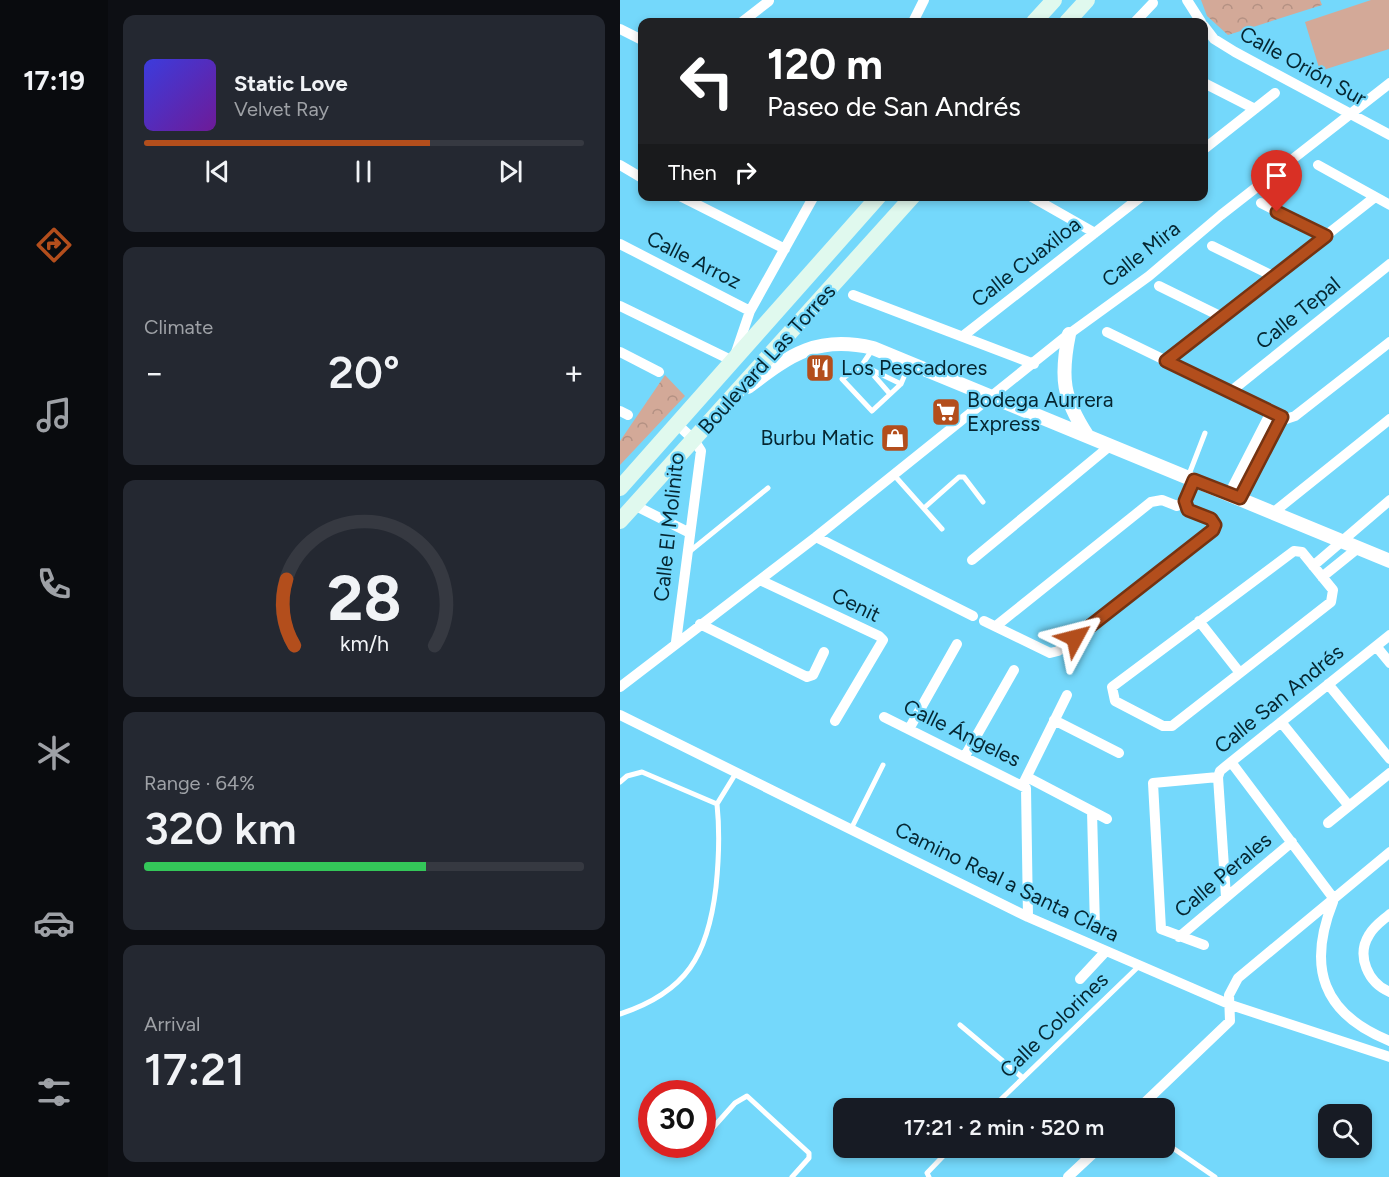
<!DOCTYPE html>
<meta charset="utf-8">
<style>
body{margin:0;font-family:Figtree,sans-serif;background:#242831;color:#f1f3f6;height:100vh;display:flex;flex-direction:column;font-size:22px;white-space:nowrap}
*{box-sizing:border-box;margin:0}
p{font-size:20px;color:#9ea1a6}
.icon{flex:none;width:33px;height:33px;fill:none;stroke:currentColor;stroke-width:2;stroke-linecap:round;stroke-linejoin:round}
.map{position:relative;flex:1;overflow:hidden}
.drawer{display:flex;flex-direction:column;gap:15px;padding:15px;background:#0d0f14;width:512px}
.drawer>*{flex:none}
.top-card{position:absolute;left:18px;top:18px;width:570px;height:183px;border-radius:12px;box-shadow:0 3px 9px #0003;background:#202124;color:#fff;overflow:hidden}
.fabs{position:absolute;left:698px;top:1104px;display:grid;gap:12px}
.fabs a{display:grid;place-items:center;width:54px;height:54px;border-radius:12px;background:#171b24;box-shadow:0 3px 9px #0003;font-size:30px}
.speed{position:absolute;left:18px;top:1080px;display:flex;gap:12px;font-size:30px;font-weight:700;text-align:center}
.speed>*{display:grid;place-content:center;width:78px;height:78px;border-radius:50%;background:#171b24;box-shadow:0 3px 9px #0003;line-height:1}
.speed .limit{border:9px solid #d22;background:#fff;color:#111}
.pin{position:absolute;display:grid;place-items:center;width:51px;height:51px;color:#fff;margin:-62px -26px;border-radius:50% 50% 50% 0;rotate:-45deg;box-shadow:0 0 6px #0007}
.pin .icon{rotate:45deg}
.me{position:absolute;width:66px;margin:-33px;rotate:52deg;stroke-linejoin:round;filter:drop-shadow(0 0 4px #0008)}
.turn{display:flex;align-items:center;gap:21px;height:126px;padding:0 30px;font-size:27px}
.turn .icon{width:78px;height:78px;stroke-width:2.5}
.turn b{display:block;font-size:42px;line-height:51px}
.then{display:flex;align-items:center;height:57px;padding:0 30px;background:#0003;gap:12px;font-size:22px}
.big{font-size:45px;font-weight:600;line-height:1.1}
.drawer .card{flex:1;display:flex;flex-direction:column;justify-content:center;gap:9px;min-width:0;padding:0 21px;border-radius:12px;background:#242831}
.drawer .dial{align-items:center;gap:0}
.dial svg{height:156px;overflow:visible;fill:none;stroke:#363941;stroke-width:7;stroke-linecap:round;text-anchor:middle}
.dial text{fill:#f1f3f6;stroke:none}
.song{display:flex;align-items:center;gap:18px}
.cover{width:72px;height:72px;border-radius:9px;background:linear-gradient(135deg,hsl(240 70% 55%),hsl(280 70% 35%))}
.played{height:6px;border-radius:3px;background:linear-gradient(90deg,#b34e1c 65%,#363941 65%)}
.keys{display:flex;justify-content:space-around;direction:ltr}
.heat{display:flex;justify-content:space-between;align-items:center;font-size:33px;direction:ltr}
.charge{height:9px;border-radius:4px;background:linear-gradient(90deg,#34c759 64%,#363941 0)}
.trip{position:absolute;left:213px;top:1098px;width:342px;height:60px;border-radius:12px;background:#171b24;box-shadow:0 3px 9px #0003;font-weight:600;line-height:60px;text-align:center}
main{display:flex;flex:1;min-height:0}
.dock{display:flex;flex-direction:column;width:108px;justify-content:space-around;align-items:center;background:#090b0e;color:#9ea1a6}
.dock .icon{width:42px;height:42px}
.dock .on{color:#b34e1c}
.dock b{font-size:27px;color:#f1f3f6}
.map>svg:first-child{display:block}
.grass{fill:#d3a998}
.park{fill:url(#park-crowns)}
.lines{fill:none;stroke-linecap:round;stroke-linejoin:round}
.service{stroke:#fff;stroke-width:5}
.minor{stroke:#fff;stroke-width:10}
.tertiary{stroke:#fff;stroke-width:14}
.secondary{stroke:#e0f9ee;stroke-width:16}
.route-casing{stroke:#743312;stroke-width:15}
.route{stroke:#b34e1c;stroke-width:10}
.labels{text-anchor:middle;stroke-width:4.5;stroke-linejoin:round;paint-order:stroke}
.street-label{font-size:21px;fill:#052631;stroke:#74d8fb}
.poi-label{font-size:21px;fill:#052631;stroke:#74d8fb;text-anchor:start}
</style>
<main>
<nav class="dock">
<b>17:19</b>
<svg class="icon on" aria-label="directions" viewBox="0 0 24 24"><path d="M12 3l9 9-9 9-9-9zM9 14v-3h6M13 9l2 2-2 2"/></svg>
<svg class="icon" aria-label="music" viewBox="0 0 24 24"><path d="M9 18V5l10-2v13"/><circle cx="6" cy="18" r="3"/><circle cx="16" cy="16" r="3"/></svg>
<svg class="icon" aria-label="phone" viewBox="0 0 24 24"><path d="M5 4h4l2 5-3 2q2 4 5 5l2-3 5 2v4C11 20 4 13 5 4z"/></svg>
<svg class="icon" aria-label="climate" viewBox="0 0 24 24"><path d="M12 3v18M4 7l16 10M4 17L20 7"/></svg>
<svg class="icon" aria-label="car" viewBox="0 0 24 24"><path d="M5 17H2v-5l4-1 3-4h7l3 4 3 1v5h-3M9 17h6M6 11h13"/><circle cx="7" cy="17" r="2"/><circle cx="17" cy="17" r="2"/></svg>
<svg class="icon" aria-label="filters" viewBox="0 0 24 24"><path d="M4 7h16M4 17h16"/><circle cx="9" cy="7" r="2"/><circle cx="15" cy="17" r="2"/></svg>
</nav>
<section class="drawer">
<div class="card">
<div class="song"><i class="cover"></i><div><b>Static Love</b><p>Velvet Ray</p></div></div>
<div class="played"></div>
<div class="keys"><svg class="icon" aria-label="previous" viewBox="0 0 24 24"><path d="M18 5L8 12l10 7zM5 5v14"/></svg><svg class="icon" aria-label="pause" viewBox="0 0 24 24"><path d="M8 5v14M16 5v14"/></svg><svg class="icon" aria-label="next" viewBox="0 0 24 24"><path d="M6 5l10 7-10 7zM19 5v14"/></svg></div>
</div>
<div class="card"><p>Climate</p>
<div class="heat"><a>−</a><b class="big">20°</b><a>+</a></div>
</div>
<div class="card dial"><svg viewBox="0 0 100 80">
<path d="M14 69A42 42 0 1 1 86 69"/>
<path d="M14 69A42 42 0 0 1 10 35" stroke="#b34e1c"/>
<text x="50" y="56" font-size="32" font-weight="700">28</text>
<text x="50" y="72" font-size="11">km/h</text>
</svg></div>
<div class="card"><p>Range · 64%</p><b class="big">320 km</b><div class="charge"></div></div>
<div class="card"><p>Arrival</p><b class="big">17:21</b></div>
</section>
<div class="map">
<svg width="770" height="1177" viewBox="0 0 770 1177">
<defs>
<pattern id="park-crowns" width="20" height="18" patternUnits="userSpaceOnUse" patternTransform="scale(1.5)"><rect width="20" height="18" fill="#d3a998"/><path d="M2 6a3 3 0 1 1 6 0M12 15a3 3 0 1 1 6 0" fill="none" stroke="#b49183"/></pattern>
</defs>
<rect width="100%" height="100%" fill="#74d8fb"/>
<!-- grass -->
<path class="grass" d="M751 0H769V49L700 71 685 22Z"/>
<!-- park -->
<path class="park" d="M581 0H700L702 5 608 35 587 16Z
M45 375 65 396 0 465V441Z"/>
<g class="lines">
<!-- service -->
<path class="service" d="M252 350 242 365 222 379 252 411 281 384 289 365
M242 365 281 384
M250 371 270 394
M274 475 322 529
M568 477 585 433
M304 508 339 477H344L363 502
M69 552 148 488
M0 782 7 776 22 772 97 804 116 773
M231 829 263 765
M0 1014C67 992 88 955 96 887 99 858 100 833 97 804
M340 1025 403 1078
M372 1108 519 966
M82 1140 115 1103 127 1096 189 1153V1158L172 1177
M544 1142 595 1177
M309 1177 307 1173 331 1148"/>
<!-- minor -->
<path class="minor" d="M567 0 581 22
M122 22 149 1
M293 22 304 0
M515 22 533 3
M584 26 594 39 615 52 770 135
M0 29 22 40
M584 83 635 109
M584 149 655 93
M0 165 22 178
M698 165 770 205
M60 196 165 249
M410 196 475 233
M641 203 706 236
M0 244 130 311
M592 246 655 277
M539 286 602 317
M233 295 414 364
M0 306 113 361 130 311 194 196
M487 332 666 419 675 416 770 342
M343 336 522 196
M0 352 39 372
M546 361 755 197
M610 392 770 264
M0 411 8 415
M609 494 651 412
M619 498 662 417
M14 505 70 533
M654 512 770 419
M196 537 353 616
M674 551 682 552 713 590 711 602 552 726H543L495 701 492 687Z
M352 560 491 445
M693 566 770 500
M702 577 738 548
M140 580 259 636 263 640 215 721
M364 621 430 653 438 651 593 530 595 525 591 519 568 510 565 501
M579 621 620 673
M80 624 187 677 193 675 204 652
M376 626 531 502 542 500 557 506 565 501 574 480
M56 642 81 451 74 440 57 424
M756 646 770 663
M708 684 770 759
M0 687 196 537 449 334 529 276 601 215 770 83
M0 715 408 917 611 1005 770 1057
M264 717 406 788 408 917
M434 720 499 753
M661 722 729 806
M289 729 337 644
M345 756 394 670
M611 762 714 899
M407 777 487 819
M598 777 600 771 611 762 770 635
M598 777 606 897
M403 784 447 695
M472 811 475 928
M708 823 770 773
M713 902C687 967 702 1014 770 1041
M770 914C762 921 754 926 749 935 736 956 748 983 770 992
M559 937 672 842
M584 945 541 929 533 783 598 777
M460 979 486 951
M519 1108 610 1021 609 995 618 978 770 852
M448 1177 479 1148"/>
<!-- tertiary -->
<path class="tertiary" d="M449 334C440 378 443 398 467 435
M128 387C171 354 198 335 253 348L770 561"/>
<!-- secondary -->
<path class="secondary" d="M414 22 434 0
M447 22 467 0
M0 488 259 196
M0 521 293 196"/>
</g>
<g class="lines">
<!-- route casing -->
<g class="route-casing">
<path id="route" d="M455 638 593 530 595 525 591 519 568 510 565 501 574 480 620 498 662 417 546 361 706 236 657 212"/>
</g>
<!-- route -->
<use href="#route" class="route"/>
</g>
<!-- icons -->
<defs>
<g id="restaurant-square" transform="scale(1.5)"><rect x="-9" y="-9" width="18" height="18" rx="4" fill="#b34e1c" stroke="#74d8fb"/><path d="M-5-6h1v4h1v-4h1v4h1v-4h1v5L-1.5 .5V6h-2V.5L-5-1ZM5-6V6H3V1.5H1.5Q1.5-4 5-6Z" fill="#fff"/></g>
<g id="supermarket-square" transform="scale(1.5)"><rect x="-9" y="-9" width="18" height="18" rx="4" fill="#b34e1c" stroke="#74d8fb"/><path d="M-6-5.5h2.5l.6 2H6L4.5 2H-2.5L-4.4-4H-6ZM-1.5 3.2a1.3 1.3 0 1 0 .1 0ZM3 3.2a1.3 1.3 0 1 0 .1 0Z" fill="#fff"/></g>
<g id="shop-square" transform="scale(1.5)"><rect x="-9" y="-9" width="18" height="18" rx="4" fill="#b34e1c" stroke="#74d8fb"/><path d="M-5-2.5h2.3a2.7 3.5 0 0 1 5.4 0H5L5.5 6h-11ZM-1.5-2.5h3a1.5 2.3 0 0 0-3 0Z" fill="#fff"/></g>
</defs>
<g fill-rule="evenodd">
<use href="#restaurant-square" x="200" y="368"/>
<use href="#supermarket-square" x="326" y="412"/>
<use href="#shop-square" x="275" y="438"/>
</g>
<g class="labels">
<!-- street labels -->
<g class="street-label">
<text transform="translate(683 66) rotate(29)" y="7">Calle Orión Sur</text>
<text transform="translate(521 254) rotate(-38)" y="7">Calle Mira</text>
<text transform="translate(74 260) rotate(27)" y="7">Calle Arroz</text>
<text transform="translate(406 262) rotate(-38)" y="7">Calle Cuaxiloa</text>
<text transform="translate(678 313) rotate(-39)" y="7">Calle Tepal</text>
<text transform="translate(147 359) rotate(-48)" y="7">Boulevard Las Torres</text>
<text transform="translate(49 527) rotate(-84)" y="7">Calle El Molinito</text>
<text transform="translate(236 605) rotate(26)" y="7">Cenit</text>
<text transform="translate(659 699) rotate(-39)" y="7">Calle San Andrés</text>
<text transform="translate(342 733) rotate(26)" y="7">Calle Ángeles</text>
<text transform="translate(603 875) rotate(-40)" y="7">Calle Perales</text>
<text transform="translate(387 882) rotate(26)" y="7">Camino Real a Santa Clara</text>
<text transform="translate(434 1025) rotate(-44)" y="7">Calle Colorines</text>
</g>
<!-- poi labels -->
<g class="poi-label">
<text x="221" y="375">Los Pescadores</text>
<text x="347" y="407">Bodega Aurrera<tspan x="347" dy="24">Express</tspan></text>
<text x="254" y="445" text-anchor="end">Burbu Matic</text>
</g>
</g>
</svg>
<div class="fabs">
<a><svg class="icon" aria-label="search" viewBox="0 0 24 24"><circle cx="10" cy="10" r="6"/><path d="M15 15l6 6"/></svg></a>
</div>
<div class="speed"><div class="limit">30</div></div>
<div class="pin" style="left:657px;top:212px;background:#d93025"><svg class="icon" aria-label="arrive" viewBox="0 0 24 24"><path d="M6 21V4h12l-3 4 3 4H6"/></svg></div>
<svg class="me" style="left:455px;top:638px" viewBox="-20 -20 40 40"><path d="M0-17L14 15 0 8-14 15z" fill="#b34e1c" stroke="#fff" stroke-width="4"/></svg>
<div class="trip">17:21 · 2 min · 520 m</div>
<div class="top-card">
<div class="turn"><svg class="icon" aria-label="left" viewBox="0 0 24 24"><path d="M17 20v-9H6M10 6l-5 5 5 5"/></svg><div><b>120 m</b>Paseo de San Andrés</div></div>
<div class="then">Then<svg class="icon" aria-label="right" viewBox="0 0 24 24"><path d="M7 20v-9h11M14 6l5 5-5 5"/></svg></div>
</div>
</div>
</main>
